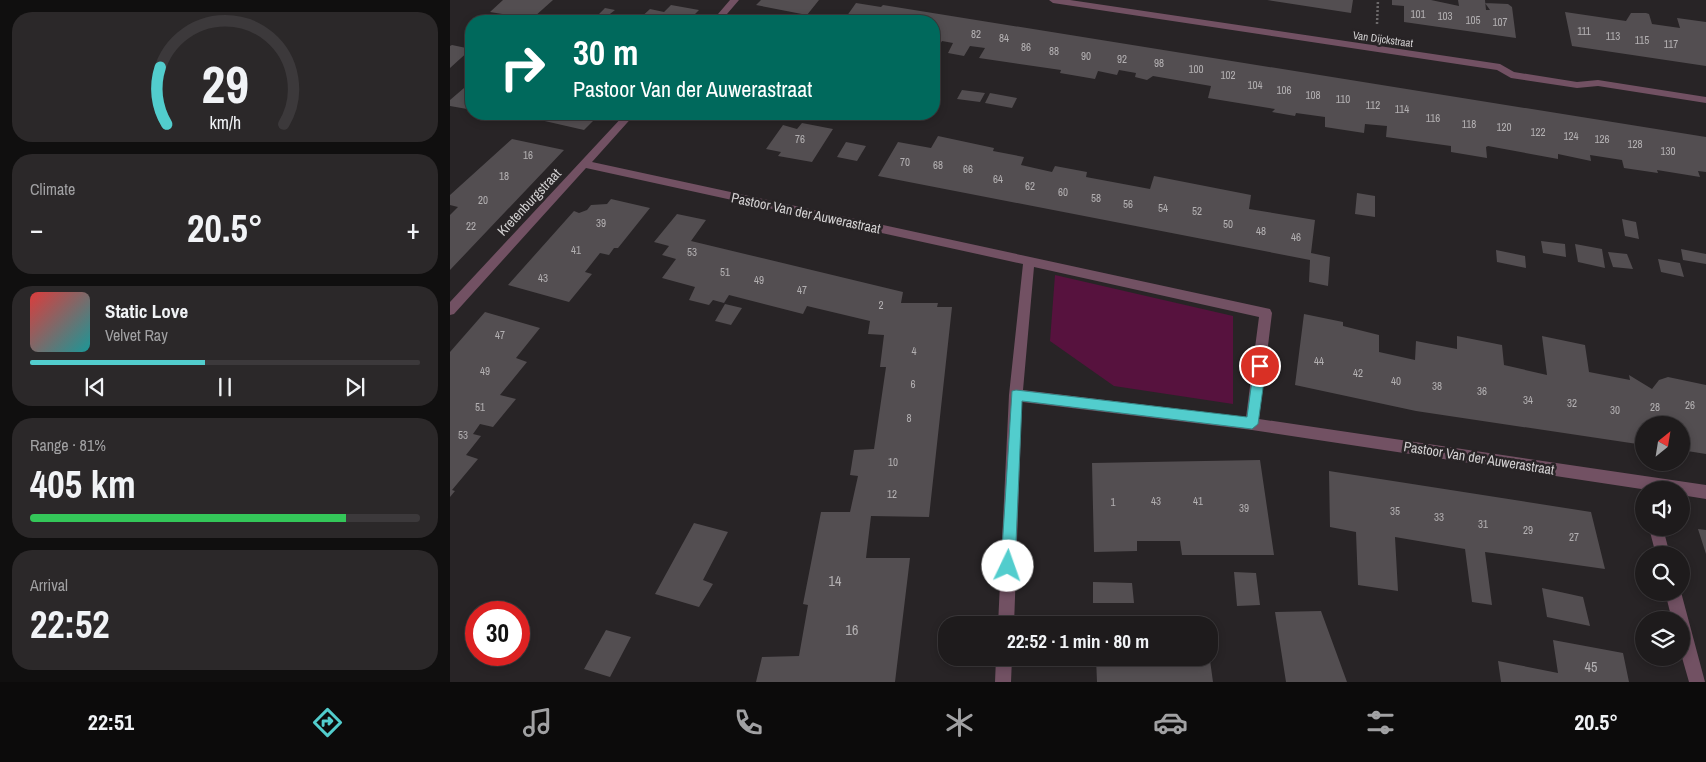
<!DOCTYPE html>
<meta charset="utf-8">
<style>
body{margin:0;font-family:"Archivo Narrow",sans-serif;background:#2b2829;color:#f1f3f6;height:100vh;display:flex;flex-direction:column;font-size:19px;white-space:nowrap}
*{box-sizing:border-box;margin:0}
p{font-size:16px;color:#a1a1a3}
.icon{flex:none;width:28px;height:28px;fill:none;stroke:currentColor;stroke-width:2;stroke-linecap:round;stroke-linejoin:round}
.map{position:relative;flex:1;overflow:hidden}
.drawer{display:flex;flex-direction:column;gap:12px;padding:12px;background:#100f0f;width:450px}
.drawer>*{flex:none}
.top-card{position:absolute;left:15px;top:15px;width:475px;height:105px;border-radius:20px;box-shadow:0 2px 8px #0003,0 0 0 1px #3c393b;background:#00695c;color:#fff;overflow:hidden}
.needle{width:32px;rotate:30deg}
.tools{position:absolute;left:1185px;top:416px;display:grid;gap:10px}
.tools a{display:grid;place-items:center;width:55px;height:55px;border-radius:50%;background:#1e1b1c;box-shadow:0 2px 8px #0003,0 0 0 1px #3c393b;font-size:25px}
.speed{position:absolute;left:15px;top:601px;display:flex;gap:10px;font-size:25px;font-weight:700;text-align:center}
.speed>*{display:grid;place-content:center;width:65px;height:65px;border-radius:50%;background:#1e1b1c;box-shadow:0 2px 8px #0003,0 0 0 1px #3c393b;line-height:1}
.speed .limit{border:8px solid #d22;background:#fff;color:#111}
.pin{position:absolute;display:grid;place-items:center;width:42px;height:42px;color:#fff;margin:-21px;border:2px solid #fff;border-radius:50%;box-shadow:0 1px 5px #0007}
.me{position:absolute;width:55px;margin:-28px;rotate:3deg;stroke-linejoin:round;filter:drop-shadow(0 0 4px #0008)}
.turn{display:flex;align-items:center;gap:18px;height:105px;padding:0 25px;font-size:22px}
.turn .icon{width:65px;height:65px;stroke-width:2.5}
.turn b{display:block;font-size:35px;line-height:42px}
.big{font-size:38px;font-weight:700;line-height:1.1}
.drawer .widget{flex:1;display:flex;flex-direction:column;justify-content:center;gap:8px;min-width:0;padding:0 18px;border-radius:20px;background:#2b2829}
.drawer .dial{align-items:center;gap:0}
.dial svg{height:130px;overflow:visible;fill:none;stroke:#3c393b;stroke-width:7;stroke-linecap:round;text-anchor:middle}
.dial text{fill:#f1f3f6;stroke:none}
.song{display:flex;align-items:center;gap:15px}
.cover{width:60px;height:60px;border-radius:8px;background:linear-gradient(135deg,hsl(0 70% 55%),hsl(180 70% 35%))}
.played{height:5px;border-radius:2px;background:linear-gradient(90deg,#52cdcd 45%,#3c393b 45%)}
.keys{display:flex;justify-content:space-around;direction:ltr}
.heat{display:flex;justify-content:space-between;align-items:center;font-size:28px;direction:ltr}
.charge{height:8px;border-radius:4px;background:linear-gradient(90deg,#34c759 81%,#3c393b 0)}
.trip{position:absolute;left:488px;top:616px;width:280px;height:50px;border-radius:20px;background:#1e1b1c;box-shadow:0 2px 8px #0003,0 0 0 1px #3c393b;font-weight:700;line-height:50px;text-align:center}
.menu{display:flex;height:80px;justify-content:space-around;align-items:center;background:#0c0b0b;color:#a1a1a3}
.menu .icon{width:35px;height:35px}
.menu .active{color:#52cdcd}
.menu b{font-size:22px;color:#f1f3f6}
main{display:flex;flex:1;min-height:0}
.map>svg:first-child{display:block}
.green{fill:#57123e}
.building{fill:#534e51}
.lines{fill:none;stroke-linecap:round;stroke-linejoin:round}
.path{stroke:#6c696a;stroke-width:2.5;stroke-dasharray:2 2;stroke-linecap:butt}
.street{fill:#725163;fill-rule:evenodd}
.route{fill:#52cdcd;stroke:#358585}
.labels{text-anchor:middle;stroke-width:5;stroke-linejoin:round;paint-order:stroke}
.number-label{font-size:11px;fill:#b3b0b2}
.far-street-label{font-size:11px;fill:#d3d1d2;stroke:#282426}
.street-label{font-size:14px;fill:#d3d1d2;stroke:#282426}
.near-number-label{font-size:14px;fill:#b3b0b2}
</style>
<main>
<section class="drawer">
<div class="widget dial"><svg viewBox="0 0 100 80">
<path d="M14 69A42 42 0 1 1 86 69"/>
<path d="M14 69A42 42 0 0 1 10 34" stroke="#52cdcd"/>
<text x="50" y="56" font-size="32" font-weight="700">29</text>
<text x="50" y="72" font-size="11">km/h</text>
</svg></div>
<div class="widget"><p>Climate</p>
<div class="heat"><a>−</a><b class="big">20.5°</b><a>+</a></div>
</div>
<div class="widget">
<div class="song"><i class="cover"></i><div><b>Static Love</b><p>Velvet Ray</p></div></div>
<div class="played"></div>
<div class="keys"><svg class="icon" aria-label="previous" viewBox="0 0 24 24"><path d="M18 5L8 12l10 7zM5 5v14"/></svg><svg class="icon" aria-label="pause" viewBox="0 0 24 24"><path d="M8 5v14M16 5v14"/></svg><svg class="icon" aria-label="next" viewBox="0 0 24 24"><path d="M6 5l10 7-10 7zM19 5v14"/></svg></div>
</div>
<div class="widget"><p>Range · 81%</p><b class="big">405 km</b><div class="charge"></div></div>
<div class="widget"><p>Arrival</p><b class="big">22:52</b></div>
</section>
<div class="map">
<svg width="1256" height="682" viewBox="0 0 1256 682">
<rect width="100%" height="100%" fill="#282426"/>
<!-- green -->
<path class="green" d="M605 275 783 316V404L664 386 600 341Z"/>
<!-- building -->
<path class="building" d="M53 0H103L84 17 99 19 96 21H79L82 19 40 12Z
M311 0H369L357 15 306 5Z
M817 0H903L901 13Z
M942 0H981L1009 6 1008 0H1035L1036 10H1040L1035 3 1058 4 1062 7 1066 38 954 22V6L942 5Z
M406 3 431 7 433 5 1256 137V172L1248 171 1250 177 1207 170 1208 173 1174 168 1172 160 1140 155 1141 161 1108 154V159L1038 146 1036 147 1037 158 1001 152V146L936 137 937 126 915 124 914 133 875 127V117L846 113 845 116 822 112 825 109 758 98 761 86 703 76 697 80 685 77 686 73 669 70 667 75 648 71 645 79 610 73 611 70 529 58 535 48 520 46 514 56 498 53 503 43 492 41 487 49H484V21L394 20Z
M221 5 249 10 238 21H187L200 9 214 12Z
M155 8 165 10 151 21H142Z
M1115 12 1176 21 1181 13H1196L1199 14 1202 24 1230 28 1227 18 1256 22V66L1122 46Z
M2 45 21 49 0 68V46Z
M21 82V105L17 109 0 106V100Z
M512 90 535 93 530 102 507 99Z
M540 93 567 98 562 108 535 103Z
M64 114H150L134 130Z
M352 123 383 129 362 162 328 156 331 152 316 149 333 125 347 129Z
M488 136 544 148 543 151 574 157 571 165 602 172 605 166 637 172 636 177 700 189 704 176 801 195 799 209 865 220 861 253 880 257 878 286 859 282 860 260 428 176 448 142 481 148Z
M62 139 114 150 0 270V215L8 207 0 205V195Z
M396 142 416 146 407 161 387 157Z
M907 193 925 196V217L905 214Z
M161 199 200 208 168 248H164L159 255 150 253 135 272 142 274 119 302 58 285 124 211 129 213 137 210 141 205 157 204Z
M227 214 256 220 241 241 453 292 451 303H488L487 307H502L479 517 421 516 416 558H460L445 682H306L312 657 349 656 358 605 353 604 371 512H400L408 476 400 475 404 450 424 449 436 367H430L434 335 418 334 420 321 357 306 353 314 279 295 274 303 263 300 259 305 239 300 245 287 212 278 226 259 212 255 219 246 204 242Z
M1172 219 1186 222 1189 239 1175 236Z
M1091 241 1115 244 1116 257 1093 253Z
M1125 244 1152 249 1155 268 1128 262Z
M1231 249 1256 254V264L1233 260Z
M1046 250 1075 256 1076 268 1047 262Z
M1158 252 1177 254 1183 269 1163 267Z
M1208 259 1230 263 1234 277 1211 272Z
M275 304 292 308 281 325 265 321Z
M35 312 90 328 66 358 77 362 50 395 66 399 43 427 30 424 23 434 31 436 16 455 28 459 2 490 5 491 0 497V352Z
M854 314 893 322V326L929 335V352L965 360 966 341 1007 349V336L1052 345 1054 365 1097 375 1092 336 1135 345 1139 372 1180 380 1179 375 1202 389 1209 380 1218 377 1256 385V454L1231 450V425H1194V445L966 411 845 385Z
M810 460 824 555H732L730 541H687V551L644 552 642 463Z
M879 471 1141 512 1155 569 1035 552 1042 605 1022 602 1015 549 945 537 948 591 908 585 906 532 880 527Z
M244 523 278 532 253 580 263 584 249 607 205 594Z
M1248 529 1256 530V554Z
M784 572 806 573 810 605 787 606Z
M643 582 682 583 684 603H643Z
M1092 588 1133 597 1140 626 1097 617Z
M871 611 897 682H836L825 612Z
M156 630 181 637 160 677 134 669Z
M1103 640 1173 653 1179 682H1051L1048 661 1108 673Z
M759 653 763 682H647L646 658H759Z"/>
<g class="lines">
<!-- path -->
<path class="path" d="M927 24 928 0"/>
<!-- street -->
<path class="street" d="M280 0H289L271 21H262Z
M599 0H620L1050 64 1064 72 1127 82 1148 80 1256 97V103L1148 86 1127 88 1061 78 1047 70 603 3Z
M175 114H185L142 162 820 309 822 313 809 419 1256 485V499L1231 495V490H1198L802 430 572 402 564 625H548L559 395 573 264 136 168 4 314 0 315V302ZM584 267 809 317 796 417 573 390Z
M1199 528H1213L1220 555H1206Z
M1215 592H1231L1255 682H1239L1231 654V620H1222Z
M546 658H562L561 682H545Z"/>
</g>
<!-- route -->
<path class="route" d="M810 361 816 366 808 424 802 429 572 401 565 566 563 571 558 573 553 571 551 566 562 391 566 390 797 417 804 366Z"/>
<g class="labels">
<!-- number labels -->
<g class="number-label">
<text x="968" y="18">101</text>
<text x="995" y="20">103</text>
<text x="1023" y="24">105</text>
<text x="1050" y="26">107</text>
<text x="1134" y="35">111</text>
<text x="526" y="38">82</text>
<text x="1163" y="40">113</text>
<text x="554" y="42">84</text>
<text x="1192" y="44">115</text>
<text x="1221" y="48">117</text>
<text x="576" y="51">86</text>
<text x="604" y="55">88</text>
<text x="636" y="60">90</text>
<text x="672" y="63">92</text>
<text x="709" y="67">98</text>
<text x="746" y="73">100</text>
<text x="778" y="79">102</text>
<text x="805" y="89">104</text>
<text x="834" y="94">106</text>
<text x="863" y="99">108</text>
<text x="893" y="103">110</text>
<text x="923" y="109">112</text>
<text x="952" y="113">114</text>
<text x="983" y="122">116</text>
<text x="1019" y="128">118</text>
<text x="1054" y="131">120</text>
<text x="1088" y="136">122</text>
<text x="1121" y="140">124</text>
<text x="350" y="143">76</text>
<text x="1152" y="143">126</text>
<text x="1185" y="148">128</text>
<text x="1218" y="155">130</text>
<text x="78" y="159">16</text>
<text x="455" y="166">70</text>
<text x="488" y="169">68</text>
<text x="518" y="173">66</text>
<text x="54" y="180">18</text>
<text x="548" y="183">64</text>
<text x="580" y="190">62</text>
<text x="613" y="196">60</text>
<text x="646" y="202">58</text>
<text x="33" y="204">20</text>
<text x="678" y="208">56</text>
<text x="713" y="212">54</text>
<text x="747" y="215">52</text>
<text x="151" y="227">39</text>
<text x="778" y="228">50</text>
<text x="21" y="230">22</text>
<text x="811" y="235">48</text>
<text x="846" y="241">46</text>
<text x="126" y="254">41</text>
<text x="242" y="256">53</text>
<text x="275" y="276">51</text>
<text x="93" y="282">43</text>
<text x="309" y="284">49</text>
<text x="352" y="294">47</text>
<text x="431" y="309">2</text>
<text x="50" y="339">47</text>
<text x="464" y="355">4</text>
<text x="869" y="365">44</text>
<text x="35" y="375">49</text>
<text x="908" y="377">42</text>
<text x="946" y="385">40</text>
<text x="463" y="388">6</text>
<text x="987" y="390">38</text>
<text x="1032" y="395">36</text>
<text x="1078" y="404">34</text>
<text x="1122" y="407">32</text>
<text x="1240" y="409">26</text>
<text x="30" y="411">51</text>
<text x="1205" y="411">28</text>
<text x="1165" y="414">30</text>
<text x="459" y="422">8</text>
<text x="13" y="439">53</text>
<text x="443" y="466">10</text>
<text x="442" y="498">12</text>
<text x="706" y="505">43</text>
<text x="748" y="505">41</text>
<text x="663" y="506">1</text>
<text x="794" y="512">39</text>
<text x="945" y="515">35</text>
<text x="989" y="521">33</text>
<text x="1033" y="528">31</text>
<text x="1078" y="534">29</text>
<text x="1124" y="541">27</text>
</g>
<!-- far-street labels -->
<g class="far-street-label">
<text transform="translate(933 39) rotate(8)" y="4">Van Dijckstraat</text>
</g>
<!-- street labels -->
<g class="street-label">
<text transform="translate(79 202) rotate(-47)" y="5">Kretenburgstraat</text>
<text transform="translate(356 213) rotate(12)" y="5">Pastoor Van der Auwerastraat</text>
<text transform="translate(1029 458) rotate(9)" y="5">Pastoor Van der Auwerastraat</text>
</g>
<!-- near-number labels -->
<g class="near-number-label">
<text x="385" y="586">14</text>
<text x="402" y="635">16</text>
<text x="1141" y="672">45</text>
</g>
</g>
</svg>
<div class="tools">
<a><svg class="needle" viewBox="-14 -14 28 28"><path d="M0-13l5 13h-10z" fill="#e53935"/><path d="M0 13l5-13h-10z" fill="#a1a1a3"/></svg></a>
<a><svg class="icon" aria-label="sound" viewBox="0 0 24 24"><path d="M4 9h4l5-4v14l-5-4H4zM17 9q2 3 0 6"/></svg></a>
<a><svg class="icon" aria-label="search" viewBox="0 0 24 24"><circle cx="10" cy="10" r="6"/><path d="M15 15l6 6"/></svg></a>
<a><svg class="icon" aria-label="layers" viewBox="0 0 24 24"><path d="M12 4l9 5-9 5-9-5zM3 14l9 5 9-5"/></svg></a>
</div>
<div class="speed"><div class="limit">30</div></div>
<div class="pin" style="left:810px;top:366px;background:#d93025"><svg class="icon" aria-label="arrive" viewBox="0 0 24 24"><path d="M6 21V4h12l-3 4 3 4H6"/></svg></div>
<svg class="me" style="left:558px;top:566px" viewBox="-20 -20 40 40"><circle r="19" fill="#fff"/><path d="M0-13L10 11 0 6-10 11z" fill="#52cdcd"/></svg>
<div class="trip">22:52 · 1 min · 80 m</div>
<div class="top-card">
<div class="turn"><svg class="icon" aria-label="right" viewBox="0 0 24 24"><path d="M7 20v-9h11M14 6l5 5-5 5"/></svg><div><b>30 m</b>Pastoor Van der Auwerastraat</div></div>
</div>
</div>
</main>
<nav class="menu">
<b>22:51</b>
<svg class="icon active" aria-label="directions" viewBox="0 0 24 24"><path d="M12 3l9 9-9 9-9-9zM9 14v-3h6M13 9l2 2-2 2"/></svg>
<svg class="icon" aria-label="music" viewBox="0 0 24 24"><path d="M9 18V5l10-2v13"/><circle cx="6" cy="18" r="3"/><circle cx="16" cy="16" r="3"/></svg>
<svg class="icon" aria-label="phone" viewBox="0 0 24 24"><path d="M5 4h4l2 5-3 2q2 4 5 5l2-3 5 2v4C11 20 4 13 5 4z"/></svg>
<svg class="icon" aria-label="climate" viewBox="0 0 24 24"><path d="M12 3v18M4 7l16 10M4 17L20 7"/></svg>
<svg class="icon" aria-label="car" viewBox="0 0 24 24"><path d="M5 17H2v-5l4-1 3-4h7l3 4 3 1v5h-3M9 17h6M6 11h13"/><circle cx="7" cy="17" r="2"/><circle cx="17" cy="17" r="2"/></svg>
<svg class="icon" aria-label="filters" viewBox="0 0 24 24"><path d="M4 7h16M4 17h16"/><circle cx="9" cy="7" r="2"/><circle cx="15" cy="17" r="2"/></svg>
<b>20.5°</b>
</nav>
